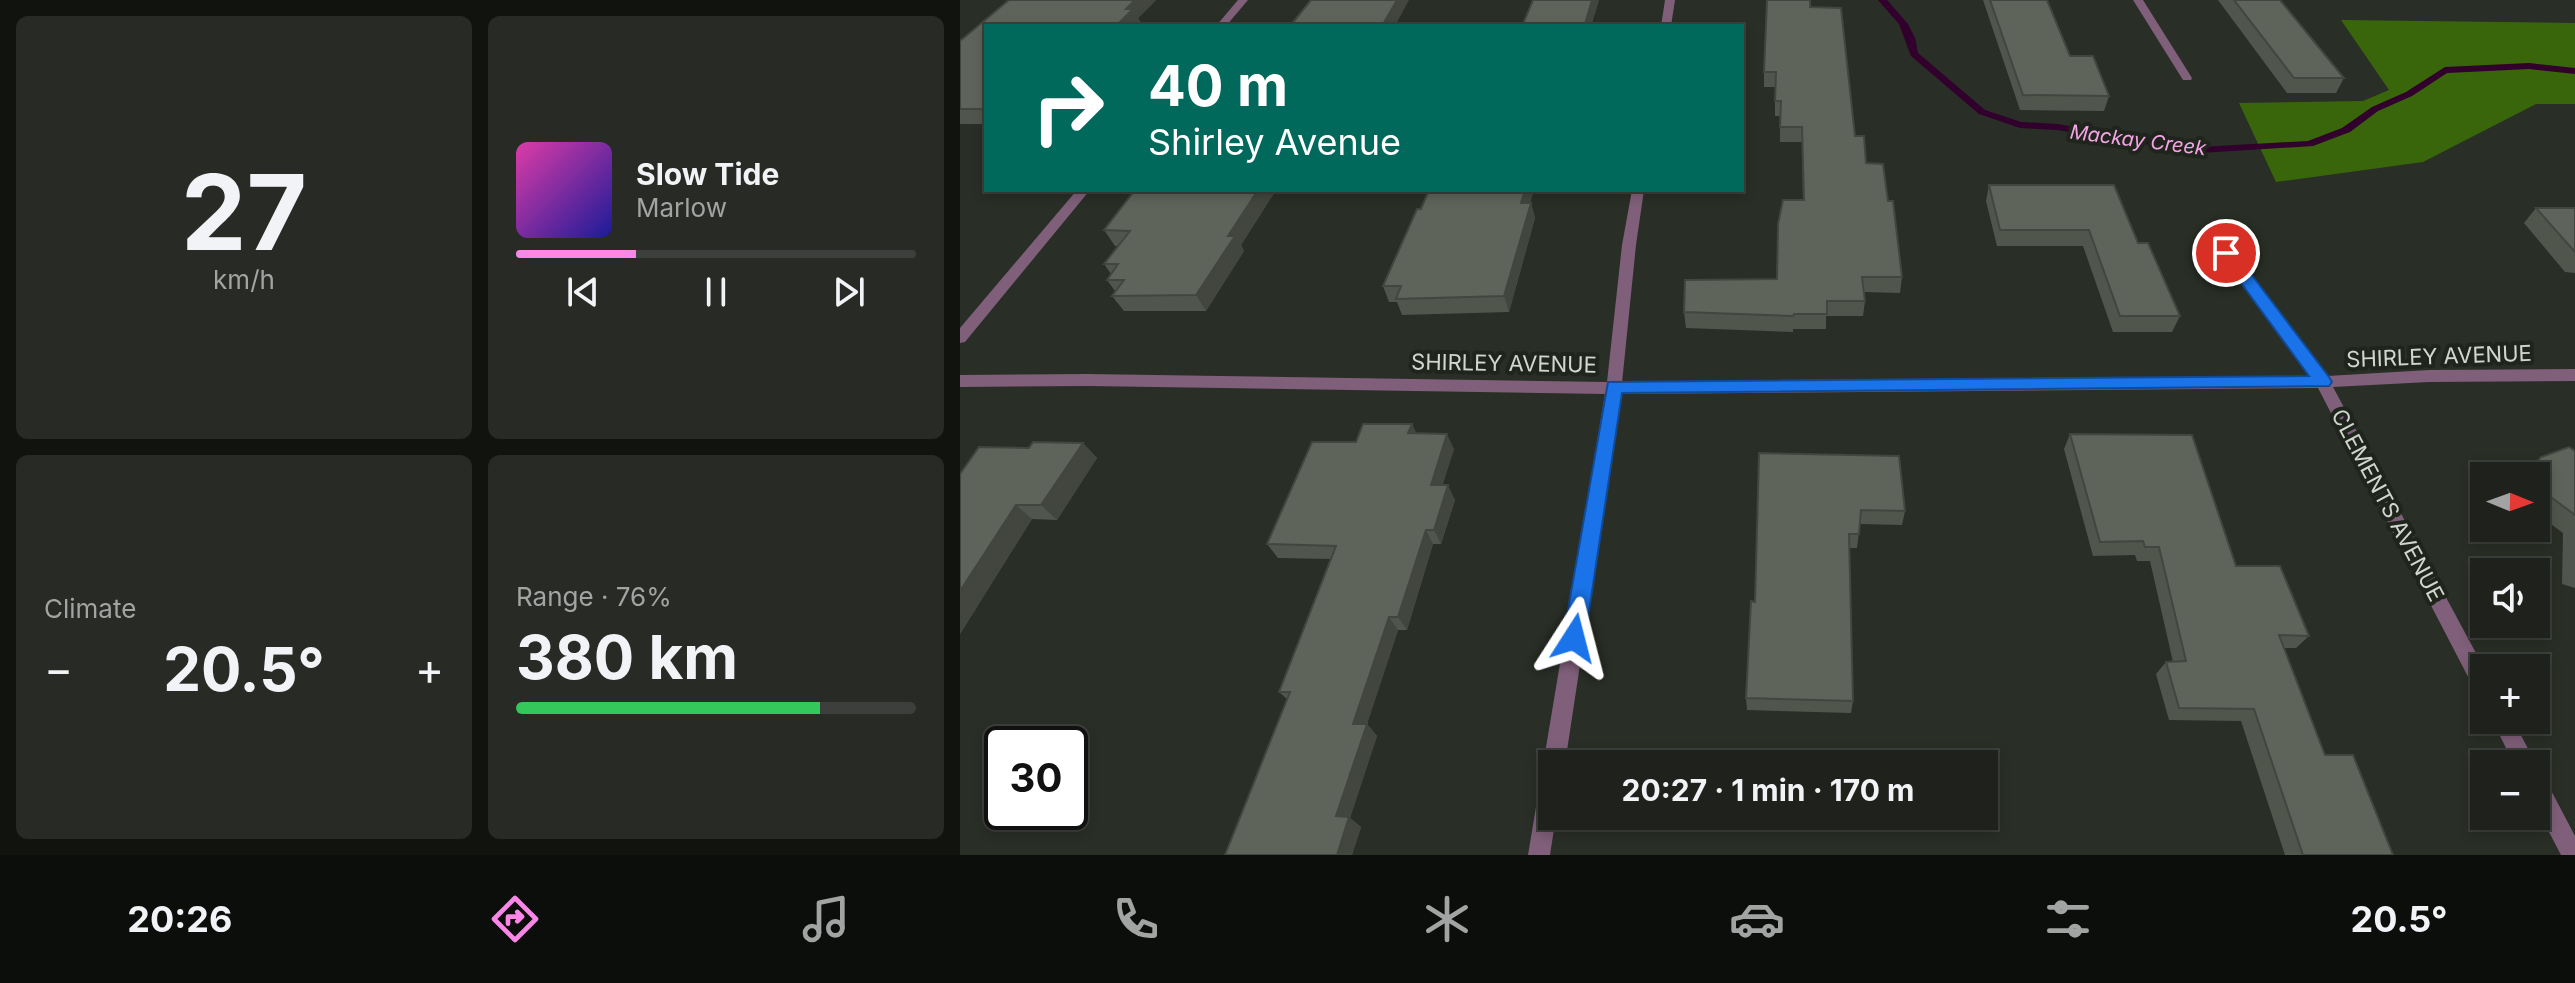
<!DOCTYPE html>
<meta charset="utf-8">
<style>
body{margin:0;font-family:Inter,sans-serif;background:#272a25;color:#f1f3f6;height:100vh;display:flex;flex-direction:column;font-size:30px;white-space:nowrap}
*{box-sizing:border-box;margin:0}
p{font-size:26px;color:#a1a4a3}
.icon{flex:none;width:44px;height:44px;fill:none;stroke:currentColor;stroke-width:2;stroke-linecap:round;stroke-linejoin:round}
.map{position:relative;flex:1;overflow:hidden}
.details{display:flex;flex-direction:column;gap:16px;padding:16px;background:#11130f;width:960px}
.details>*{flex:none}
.banner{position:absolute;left:24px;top:24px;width:760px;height:168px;border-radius:0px;box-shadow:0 4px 12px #0003,0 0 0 2px #3c3f3b;background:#00695c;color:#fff;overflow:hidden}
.needle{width:52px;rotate:91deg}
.buttons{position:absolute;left:1510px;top:462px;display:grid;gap:16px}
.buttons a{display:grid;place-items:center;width:80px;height:80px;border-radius:0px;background:#1f221c;box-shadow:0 4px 12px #0003,0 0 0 2px #3c3f3b;font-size:40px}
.speed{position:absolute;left:24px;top:726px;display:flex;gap:16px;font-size:40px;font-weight:700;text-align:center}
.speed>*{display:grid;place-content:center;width:104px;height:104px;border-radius:50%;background:#1f221c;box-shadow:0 4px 12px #0003,0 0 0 2px #3c3f3b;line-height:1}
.speed .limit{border:4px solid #111;border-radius:12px;background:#fff;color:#111}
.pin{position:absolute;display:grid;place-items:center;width:68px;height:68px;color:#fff;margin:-34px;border:4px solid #fff;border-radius:50%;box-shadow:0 2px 8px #0007}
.me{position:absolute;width:88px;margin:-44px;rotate:9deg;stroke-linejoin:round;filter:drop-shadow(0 0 6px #0008)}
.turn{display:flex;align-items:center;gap:28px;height:168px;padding:0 32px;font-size:36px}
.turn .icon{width:104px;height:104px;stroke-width:2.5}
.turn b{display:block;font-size:56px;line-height:68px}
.big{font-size:60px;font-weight:700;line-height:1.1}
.details .card{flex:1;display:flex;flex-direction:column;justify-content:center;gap:12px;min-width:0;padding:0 28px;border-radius:12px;background:#272a25}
.details .dial{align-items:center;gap:0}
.dial b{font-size:104px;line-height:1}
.song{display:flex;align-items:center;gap:24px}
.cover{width:96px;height:96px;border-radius:12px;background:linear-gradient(135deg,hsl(320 70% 55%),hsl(240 70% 35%))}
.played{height:8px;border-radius:4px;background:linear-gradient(90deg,#fa87e7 30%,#3c3f3b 30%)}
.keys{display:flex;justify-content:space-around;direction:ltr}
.heat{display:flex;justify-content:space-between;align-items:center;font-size:44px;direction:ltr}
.charge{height:12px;border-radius:6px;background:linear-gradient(90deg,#34c759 76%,#3c3f3b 0)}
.details .tiles{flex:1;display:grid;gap:16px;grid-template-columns:repeat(2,1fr)}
.trip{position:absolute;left:578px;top:750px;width:460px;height:80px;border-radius:0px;background:#1f221c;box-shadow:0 4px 12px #0003,0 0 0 2px #3c3f3b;font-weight:700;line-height:80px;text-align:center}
.menu{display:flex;height:128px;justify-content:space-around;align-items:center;background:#0c0e0b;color:#a1a4a3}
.menu .icon{width:56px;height:56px}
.menu .on{color:#fa87e7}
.menu b{font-size:36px;color:#f1f3f6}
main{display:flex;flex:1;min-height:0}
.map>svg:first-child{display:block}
.forest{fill:#3a660b}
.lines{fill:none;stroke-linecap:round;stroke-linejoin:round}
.stream{fill:#31002c;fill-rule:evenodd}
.minor{fill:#7f5f79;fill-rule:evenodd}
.tertiary{fill:#7f5f79;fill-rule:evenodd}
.wall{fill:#51564d}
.shaded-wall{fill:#42463f}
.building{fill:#5e645a;stroke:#42463f;stroke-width:2}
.route{fill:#1a73e8;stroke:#114b97;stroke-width:2}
.labels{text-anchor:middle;stroke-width:8;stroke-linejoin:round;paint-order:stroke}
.far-water-label{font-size:20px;font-style:italic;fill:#f5a5e6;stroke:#1f251c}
.street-label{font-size:22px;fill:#d3d6d0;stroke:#1f251c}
</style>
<main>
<section class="details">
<div class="tiles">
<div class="card dial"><b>27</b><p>km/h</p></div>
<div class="card">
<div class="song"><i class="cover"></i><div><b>Slow Tide</b><p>Marlow</p></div></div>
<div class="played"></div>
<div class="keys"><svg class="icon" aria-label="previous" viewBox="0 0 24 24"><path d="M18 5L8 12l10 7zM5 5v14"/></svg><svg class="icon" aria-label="pause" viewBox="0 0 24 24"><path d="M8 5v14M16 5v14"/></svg><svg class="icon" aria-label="next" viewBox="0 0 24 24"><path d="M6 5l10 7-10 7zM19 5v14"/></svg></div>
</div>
<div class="card"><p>Climate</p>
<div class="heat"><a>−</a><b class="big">20.5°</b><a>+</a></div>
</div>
<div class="card"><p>Range · 76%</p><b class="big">380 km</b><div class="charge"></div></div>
</div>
</section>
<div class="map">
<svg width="1615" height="855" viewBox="0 0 1615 855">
<rect width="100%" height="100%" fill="#292e26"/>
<!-- forest -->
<path class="forest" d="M1381 20 1615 23V104H1576L1463 162 1316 182 1279 103 1403 101 1429 90Z"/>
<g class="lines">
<!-- stream -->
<path class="stream" d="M918 0H927L948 24 955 38 958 53 1025 110 1061 122 1097 124 1240 147 1348 141 1382 128 1412 107 1446 92 1485 67 1569 63 1615 68V74L1569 69 1487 73 1452 96 1418 111 1390 132 1353 146 1240 153 1097 130 1060 128 1019 114 951 56 939 24Z"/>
<!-- minor -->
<path class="minor" d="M705 0H715L711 26H701Z
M1173 0H1183L1232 78 1231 80H1223Z
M672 190H684L676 245 662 383 1351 377 1261 256V250H1271L1367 376 1469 370 1615 369V381L1469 382 1373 387 1524 668V696L1517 694 1358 388 661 394 605 764H592V816H596L590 855H568L645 394 127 386 0 387V375L127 374 647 382 662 245Z
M1532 720H1553L1576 764H1554Z
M1576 774 1584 777 1615 836V855H1601L1576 807Z"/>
<!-- tertiary -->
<path class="tertiary" d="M278 0H288L266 26H256Z
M117 190H130L5 342 0 343V328Z"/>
</g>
<!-- wall -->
<path class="wall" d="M49 0H196L178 18 181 23 178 26H26V124H0V41Z
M639 0 631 26H564L563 24Z
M1023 0H1087L1110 56 1149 96 1144 111 1060 110Z
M1258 0H1320L1384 78 1376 93H1327Z
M850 7 895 136 906 163 928 201 942 277 940 293 904 292 905 301 903 316H866V329H833V332L726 328 724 312 817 279 843 200 842 142H820V116H815V87H804V72Z
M1029 185 1178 243 1220 316 1212 332H1153L1123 246H1037L1026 201Z
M175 190H316L281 245 284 251 246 311H164L152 296 155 291 147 280 151 274 144 264 158 246H155L144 230Z
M469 190H574L570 203H571L575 218 549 312 442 315 437 302H429L423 286Z
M1576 208H1615V273L1605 272 1564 223Z
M452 424 456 433 494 449 482 485 495 500 481 544H473L447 630H438L407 724 417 736 390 818 401 827 392 855H265L327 699 319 692 370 559 318 558 307 544 396 442Z
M1110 434 1276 566 1349 636 1336 648H1324L1365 755 1433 855H1325L1281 721 1209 720 1196 674 1206 662H1213L1190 561H1177L1175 555 1133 556 1104 449Z
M123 443 137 458 97 520 72 519 0 634V474L69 448Z
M1615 451V588L1602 584 1603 533 1576 513V476H1562L1581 457Z
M799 453 945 511 942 525 900 524 897 548H889L893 701 891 713 787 710 786 698 795 602Z"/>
<!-- shaded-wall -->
<path class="shaded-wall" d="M175 0H196L178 18 181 23 178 26H156L166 9Z
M437 0H449L435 26H422Z
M632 0H639L631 26H625Z
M298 190H316L281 245 284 251 246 311 236 295 268 236Z
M565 190H574L565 218 561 203Z
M571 203 575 218 549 312 544 296Z
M452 424 459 439 448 433Z
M487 434 494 449 478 500 471 485Z
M123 443 137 458 97 520 81 505Z
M488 485 495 500 481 544 474 530Z
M56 505 72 519 0 634V591Z
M466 530 473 544 447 630 438 617Z
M429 617 438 630 407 724 417 736 390 818 401 827 392 855H377L376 816 393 724Z"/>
<!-- building -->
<path class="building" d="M49 0H175L166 9H173L156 26H26V109H0V41Z
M351 0H437L422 26H330Z
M573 0H632L625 24H563Z
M807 0H850V7L881 8 895 136H904L906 163 923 164 928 201H933L942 277H902L905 301H867V314H834L833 316 724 312 725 280 817 279 818 224 823 200H844L842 127H820L821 101H815L816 72H804Z
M1030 0H1087L1110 56H1133L1149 96 1063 95Z
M1274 0H1320L1384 78H1334Z
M1029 185H1154L1178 243H1188L1220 316H1160L1129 230H1040Z
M175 190H298L268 236H275L236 295 152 296 164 280H147L158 264H144L170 231 144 230Z
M469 190H565L561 203H571L544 296 436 299 441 286H423L457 209H461Z
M1576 208H1615V252Z
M403 424H452L448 433 487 434 471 485H488L474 530H466L438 617H429L393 724H407L376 816 389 817 377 855H265L330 692H319L376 546 307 544 352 442H396Z
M1110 434 1232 435 1276 566H1320L1349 636 1319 635 1365 755H1393L1433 855H1343L1294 709 1219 708 1206 662 1226 661 1199 547H1185L1183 541 1140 542Z
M73 442 123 443 81 505H56L0 591V474L19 447 69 448Z
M1609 447 1615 451V515L1576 486V476H1564L1581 457Z
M799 453 939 456 945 511 901 510 899 534H889L893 701 786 698 791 601 795 602Z"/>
<!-- route -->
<path class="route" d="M1266 248 1272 249 1369 377 1372 382 1369 386 662 393 625 638 622 645 614 648 606 645 603 638 648 382 1349 376 1259 253Z"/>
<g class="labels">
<!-- far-water labels -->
<g class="far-water-label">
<text transform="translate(1178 140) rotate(7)" y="7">Mackay Creek</text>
</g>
<!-- street labels -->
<g class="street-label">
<text transform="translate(1479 356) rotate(-2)" y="8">SHIRLEY AVENUE</text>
<text transform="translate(544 363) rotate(1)" y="8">SHIRLEY AVENUE</text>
<text transform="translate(1428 505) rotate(62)" y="8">CLEMENTS AVENUE</text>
</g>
</g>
</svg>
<div class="buttons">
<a><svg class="needle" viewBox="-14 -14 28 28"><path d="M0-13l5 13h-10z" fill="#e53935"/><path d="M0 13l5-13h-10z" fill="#a1a4a3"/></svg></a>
<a><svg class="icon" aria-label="sound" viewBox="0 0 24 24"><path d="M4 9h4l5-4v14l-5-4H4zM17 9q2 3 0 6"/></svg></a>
<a>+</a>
<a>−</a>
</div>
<div class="speed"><div class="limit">30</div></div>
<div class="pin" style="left:1266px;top:253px;background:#d93025"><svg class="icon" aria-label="arrive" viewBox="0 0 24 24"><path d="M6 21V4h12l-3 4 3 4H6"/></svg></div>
<svg class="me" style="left:614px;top:638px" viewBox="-20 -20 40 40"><path d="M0-17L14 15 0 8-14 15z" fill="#1a73e8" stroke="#fff" stroke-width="4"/></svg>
<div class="trip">20:27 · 1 min · 170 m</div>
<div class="banner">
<div class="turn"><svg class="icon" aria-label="right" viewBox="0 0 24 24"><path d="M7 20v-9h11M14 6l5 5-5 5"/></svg><div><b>40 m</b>Shirley Avenue</div></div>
</div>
</div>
</main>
<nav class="menu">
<b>20:26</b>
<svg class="icon on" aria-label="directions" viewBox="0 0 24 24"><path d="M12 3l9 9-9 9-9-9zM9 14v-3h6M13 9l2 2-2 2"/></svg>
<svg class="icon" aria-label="music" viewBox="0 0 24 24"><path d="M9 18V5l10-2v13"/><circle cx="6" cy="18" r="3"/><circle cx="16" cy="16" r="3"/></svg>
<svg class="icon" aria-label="phone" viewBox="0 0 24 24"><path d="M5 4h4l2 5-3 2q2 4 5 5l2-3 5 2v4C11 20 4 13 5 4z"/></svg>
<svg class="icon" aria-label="climate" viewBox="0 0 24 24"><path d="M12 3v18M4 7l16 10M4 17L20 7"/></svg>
<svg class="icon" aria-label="car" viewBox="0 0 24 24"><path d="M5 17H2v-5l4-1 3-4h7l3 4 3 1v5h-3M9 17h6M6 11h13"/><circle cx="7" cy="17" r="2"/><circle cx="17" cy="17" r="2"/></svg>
<svg class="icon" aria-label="filters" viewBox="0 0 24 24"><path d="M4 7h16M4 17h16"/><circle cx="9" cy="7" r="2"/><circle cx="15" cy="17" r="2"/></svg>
<b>20.5°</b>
</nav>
